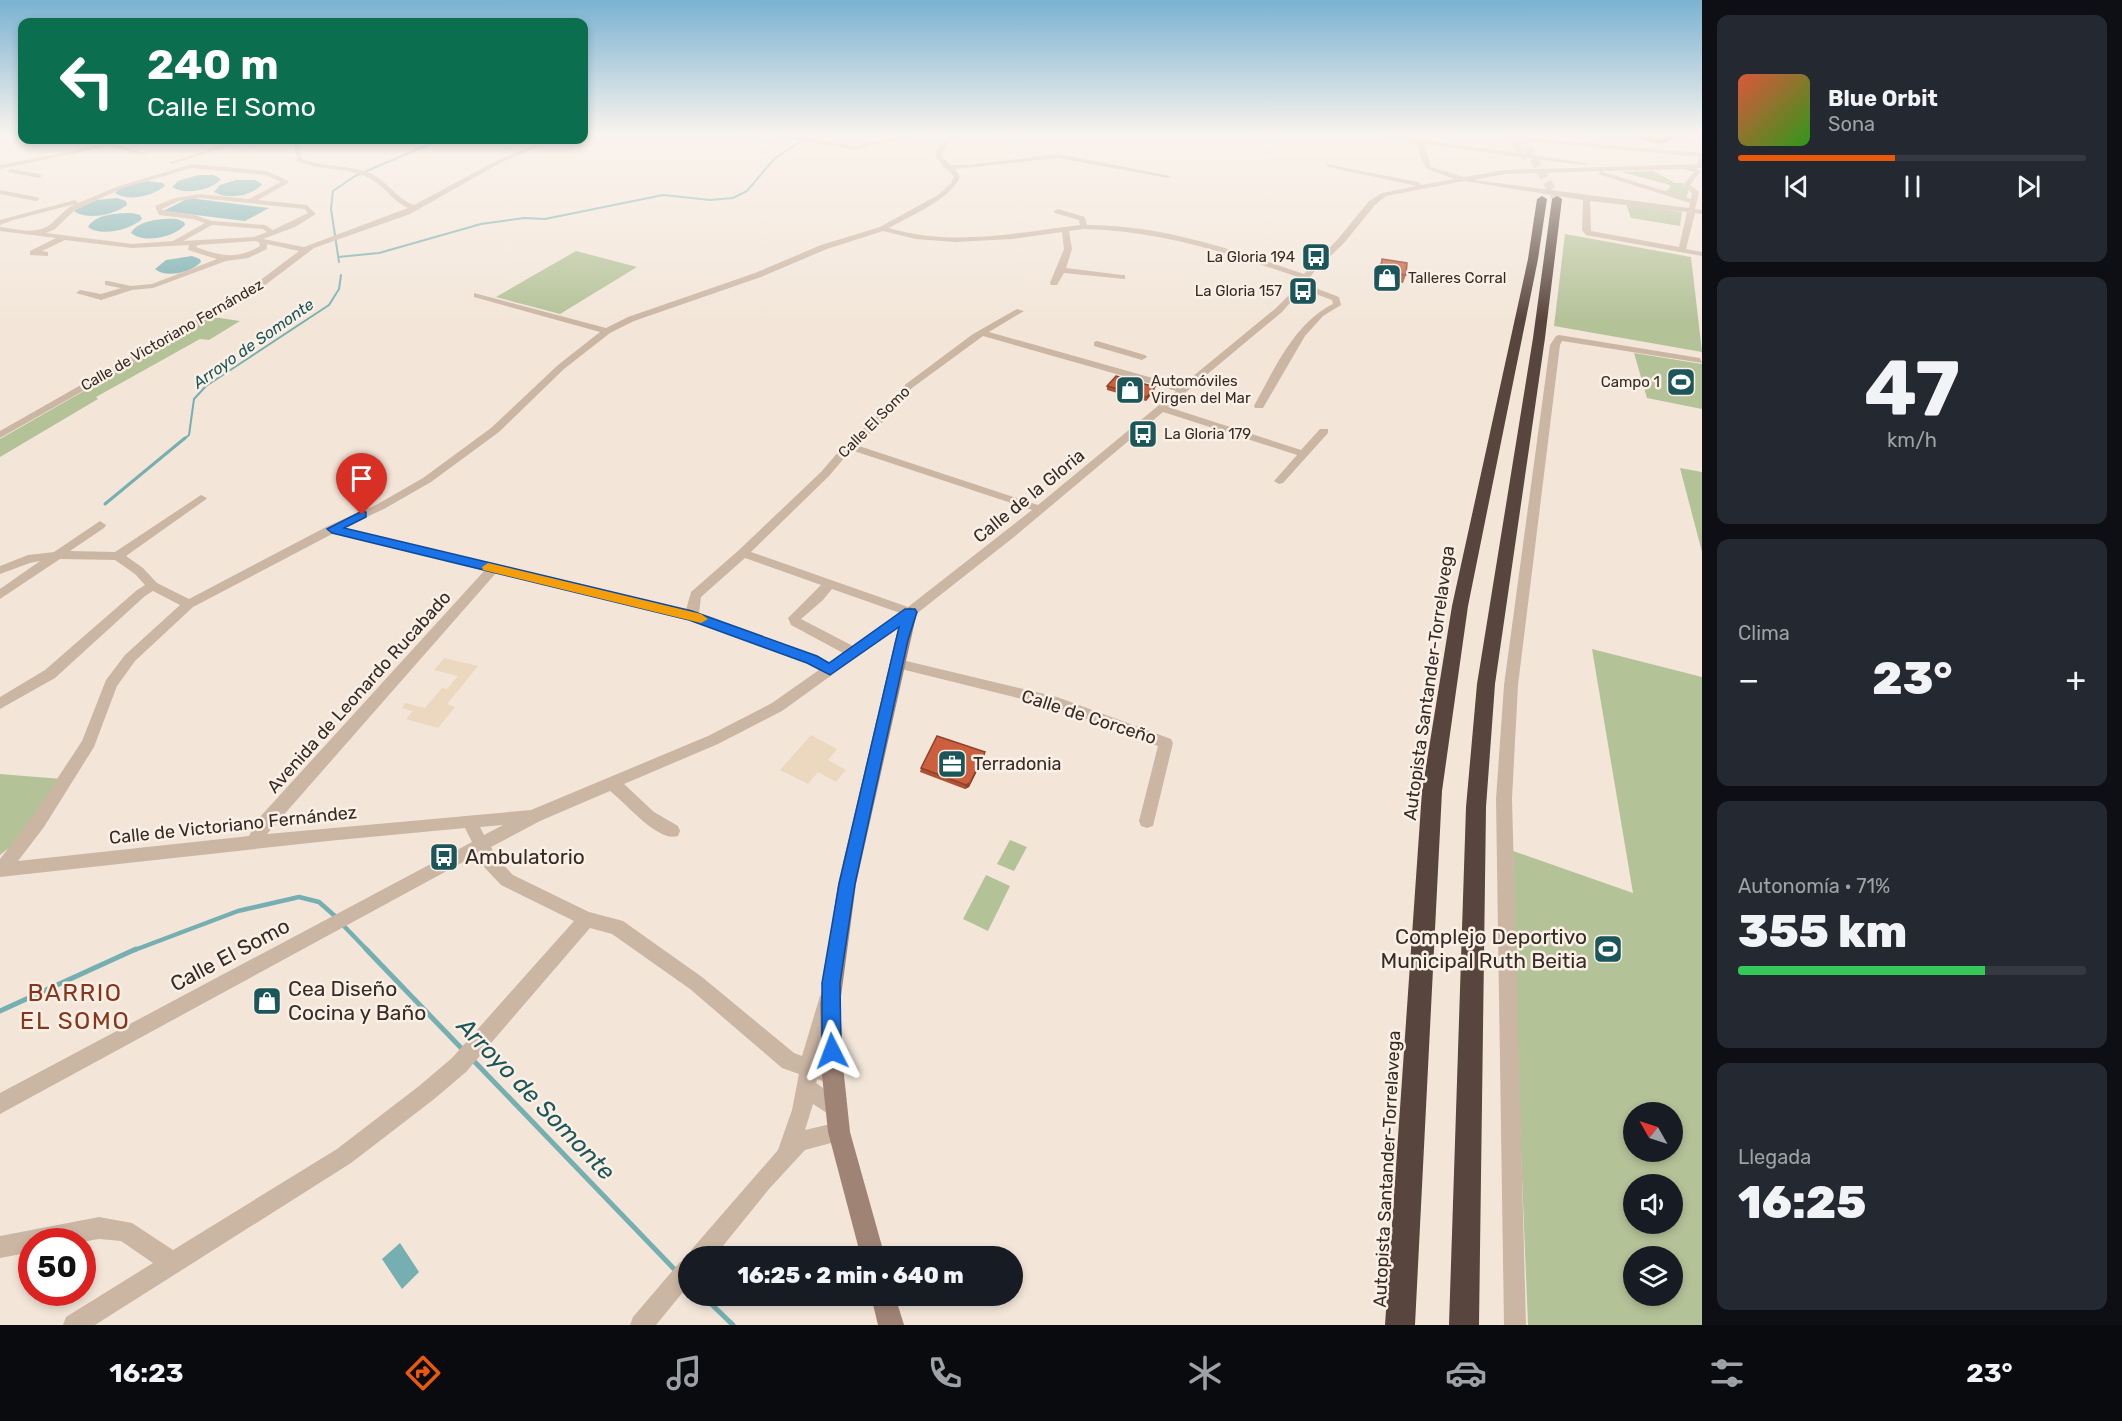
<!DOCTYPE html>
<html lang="es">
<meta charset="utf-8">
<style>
body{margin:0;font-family:Rubik,sans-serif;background:#242831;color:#f1f3f6;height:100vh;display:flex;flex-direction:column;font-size:22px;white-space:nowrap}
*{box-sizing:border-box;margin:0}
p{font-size:20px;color:#9ea1a6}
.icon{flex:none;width:33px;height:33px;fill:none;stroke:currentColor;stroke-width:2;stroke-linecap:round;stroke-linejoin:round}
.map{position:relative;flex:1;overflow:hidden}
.details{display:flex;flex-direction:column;gap:15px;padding:15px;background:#0d0f14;width:420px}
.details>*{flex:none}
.guide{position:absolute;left:18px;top:18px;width:570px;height:126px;border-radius:12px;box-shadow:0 3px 9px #0003;background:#0b6e4f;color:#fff;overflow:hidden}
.needle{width:39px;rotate:309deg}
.controls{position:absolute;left:1623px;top:1102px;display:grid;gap:12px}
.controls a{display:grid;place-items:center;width:60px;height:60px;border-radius:50%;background:#171b24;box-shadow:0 3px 9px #0003;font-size:30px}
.speed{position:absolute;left:18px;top:1228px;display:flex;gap:12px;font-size:30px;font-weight:700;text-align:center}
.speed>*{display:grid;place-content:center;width:78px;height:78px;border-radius:50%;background:#171b24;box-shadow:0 3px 9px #0003;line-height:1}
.speed .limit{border:9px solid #d22;background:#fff;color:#111}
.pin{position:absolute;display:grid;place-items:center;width:51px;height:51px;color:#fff;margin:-62px -26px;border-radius:50% 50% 50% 0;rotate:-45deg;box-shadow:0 0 6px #0007}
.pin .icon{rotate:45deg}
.me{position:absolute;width:66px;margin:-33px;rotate:357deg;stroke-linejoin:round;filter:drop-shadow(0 0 4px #0008)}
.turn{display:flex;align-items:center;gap:21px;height:126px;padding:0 30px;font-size:27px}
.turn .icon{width:78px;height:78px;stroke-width:2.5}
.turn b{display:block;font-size:42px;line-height:51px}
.big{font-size:45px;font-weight:800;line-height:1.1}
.details .card{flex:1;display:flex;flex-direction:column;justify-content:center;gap:9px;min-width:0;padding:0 21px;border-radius:12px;background:#242831}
.details .dial{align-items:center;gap:0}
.dial b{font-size:78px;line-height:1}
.song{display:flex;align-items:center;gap:18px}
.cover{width:72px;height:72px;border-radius:9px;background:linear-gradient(135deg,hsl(10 70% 55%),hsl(110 70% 35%))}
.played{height:6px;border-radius:3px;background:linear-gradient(90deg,#ea580c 45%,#363941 45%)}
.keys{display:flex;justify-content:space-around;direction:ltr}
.heat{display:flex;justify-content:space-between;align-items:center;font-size:33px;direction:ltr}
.charge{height:9px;border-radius:4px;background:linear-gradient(90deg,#34c759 71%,#363941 0)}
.trip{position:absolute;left:678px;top:1246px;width:345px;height:60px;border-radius:30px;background:#171b24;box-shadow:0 3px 9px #0003;font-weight:800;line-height:60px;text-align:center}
.tab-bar{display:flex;height:96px;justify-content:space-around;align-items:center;background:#090b0e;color:#9ea1a6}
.tab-bar .icon{width:42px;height:42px}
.tab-bar .on{color:#ea580c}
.tab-bar b{font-size:27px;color:#f1f3f6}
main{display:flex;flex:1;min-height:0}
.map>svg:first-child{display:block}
.green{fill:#b4c298;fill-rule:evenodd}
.plaza{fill:#ecd7bf}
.water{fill:#76afb1}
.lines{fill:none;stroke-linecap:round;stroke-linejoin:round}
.stream-far3{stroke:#76afb1;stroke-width:2}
.stream-far2{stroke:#76afb1;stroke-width:3}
.stream-far1{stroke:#76afb1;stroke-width:4.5}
.stream{stroke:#76afb1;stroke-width:5}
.street-tunnel{stroke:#cdc1b5;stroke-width:7;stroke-dasharray:7 4;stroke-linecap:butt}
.highway-tunnel{stroke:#cdc1b5;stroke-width:9;stroke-dasharray:9 4.5;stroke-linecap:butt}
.street{fill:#cbb6a4;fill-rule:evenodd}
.secondary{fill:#9f8476;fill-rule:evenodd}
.highway{fill:#58453d;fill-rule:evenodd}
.wall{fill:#af5234}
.shaded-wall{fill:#8f422b}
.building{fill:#cc5f3d;stroke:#8f422b;stroke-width:1.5}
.route{fill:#1a73e8;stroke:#114b97;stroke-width:1.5}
.slow{fill:#f59e0b}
.labels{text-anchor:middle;stroke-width:5;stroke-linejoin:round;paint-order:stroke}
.far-poi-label{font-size:15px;fill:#362b26;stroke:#faf0e5;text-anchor:end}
.far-street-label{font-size:15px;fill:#362b26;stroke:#faf0e5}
.far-water-label{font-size:16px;font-style:italic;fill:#1a565a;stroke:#faf0e5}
.street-label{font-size:18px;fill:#362b26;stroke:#faf0e5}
.poi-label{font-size:18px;fill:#362b26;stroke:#faf0e5;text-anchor:start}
.near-poi-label{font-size:21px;fill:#362b26;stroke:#faf0e5;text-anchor:start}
.near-street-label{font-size:21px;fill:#362b26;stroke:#faf0e5}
.near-neighbourhood-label{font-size:24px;letter-spacing:1.5px;fill:#89351b;stroke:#faf0e5}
.near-water-label{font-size:24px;font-style:italic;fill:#1a565a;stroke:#faf0e5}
</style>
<main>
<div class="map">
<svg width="1702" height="1325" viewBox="0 0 1702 1325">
<rect width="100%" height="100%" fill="#f3e6d9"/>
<!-- green -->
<path class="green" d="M1653 171 1675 183H1684L1682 185 1689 189 1686 199 1662 193 1669 189 1670 185 1621 172Z
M1626 204 1682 212 1680 226 1631 218Z
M1565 234 1691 257 1702 352 1554 326Z
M576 251 637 267 560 314 496 297Z
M213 317 240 321 209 340 200 339 96 397 98 399 0 457V439Z
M1634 353 1702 364V409L1647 398Z
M1680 468 1702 472V552Z
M1592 649 1702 677V1325H1528L1515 1004 1513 851 1633 893ZM1634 1113H1672V1152H1634ZM1634 1185H1672V1224H1634ZM1634 1257H1672V1296H1634Z
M0 774 62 779 15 843 0 855Z
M1010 840 1027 847 1014 871 997 864Z
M986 875 1010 886 988 931 963 919Z"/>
<!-- plaza -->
<path class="plaza" d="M444 658 478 666 447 704 455 707 438 728 406 719 413 711 402 708 405 703 425 708 442 688 447 689 458 676 434 670Z
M811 735 837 749 828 760 846 770 836 782 818 772 808 784 780 770Z"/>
<!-- water -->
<path class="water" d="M198 175H214L221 179C211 191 185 195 172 187L178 181Z
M236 180H255L262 184C253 196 227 200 214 192L220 185Z
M148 181 163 183 165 186C153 196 128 202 115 193L121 187Z
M117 198 126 201 127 205C114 215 89 220 75 212V210L97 200Z
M189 198 269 208 245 221 163 211Z
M132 213 140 215 142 219C130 230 101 237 88 227 95 214 118 213 132 213Z
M177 219 184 222 185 225C174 237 145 244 131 233 138 220 163 218 177 219Z
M192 256 200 259 201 262C191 272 167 279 155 269L166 260Z
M400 1243 419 1272 402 1289 382 1259Z"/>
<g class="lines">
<!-- stream-far3 -->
<path class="stream-far3" d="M338 257 379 253 481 224 524 218 545 219 663 195 710 200 733 198 747 191 775 158 811 135
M339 262 331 209 333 191 355 176 439 140
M183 440 189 435 194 399 206 386 329 305 339 289 341 275"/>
<!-- stream-far2 -->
<path class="stream-far2" d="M105 504 185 438"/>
<!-- stream-far1 -->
<path class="stream-far1" d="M343 925 368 951
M132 951 238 911 299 897 319 902 336 917"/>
<!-- stream -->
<path class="stream" d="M366 949 465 1052
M0 1011 136 949
M472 1059 677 1272
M703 1296 733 1325"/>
<!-- street-tunnel -->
<path class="street-tunnel" d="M1698 160 1702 161"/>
<!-- highway-tunnel -->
<path class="highway-tunnel" d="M1520 135 1557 199"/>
<!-- street -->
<path class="street" d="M773 135H788L855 146 904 135H916L855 150Z
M948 135H955L946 145 941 156 951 165H969L1058 154 1171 176 1168 178 1058 158 955 169 960 177C951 199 910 216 889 228 952 247 1017 233 1080 225L1079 220 1055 213 1054 211 1058 209 1085 217 1087 225C1162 225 1234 250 1304 274L1338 239 1369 201 1382 193 1417 186 1328 167 1326 164 1418 182 1421 185 1455 179 1427 169 1421 159 1417 143 1378 135H1393L1517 153 1507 135H1513L1524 154 1587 163 1584 165 1527 158 1524 161 1520 157 1424 144 1431 167 1464 177 1505 170 1702 164V168H1695L1701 171 1690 185 1699 192 1695 209 1702 210V214L1695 213 1686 249 1702 252V256L1586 235 1582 230 1583 200 1464 181 1386 196 1375 205 1344 243 1314 272 1305 284 1339 297 1341 305 1323 316 1305 336 1263 408H1255L1254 406C1274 370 1294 323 1333 304L1332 300 1302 289 1282 312 1168 407 1301 450 1320 429H1328V433L1283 483 1279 484 1274 481 1297 455 1163 412 1014 537 915 615 782 711 718 744 624 784 654 812 678 826 680 831 678 836C658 843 625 802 610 791L540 821 491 847 497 858 513 875 589 912 623 921 702 977 794 1053 802 1056 820 996 826 993 832 996 835 1002 820 1061 840 1068 843 1075 840 1082 833 1085 817 1079 816 1083 843 1102 846 1109 843 1116 836 1119 813 1104 805 1130 839 1122 846 1125 849 1132 846 1139 805 1150 769 1189 714 1257H689L692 1249 778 1150 792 1110 799 1074 782 1068 690 989 612 934 590 928 466 1072 433 1100 351 1163 95 1325H63L66 1317 153 1263 121 1241 99 1239 82 1242H32V1252L0 1258V1236L99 1217 132 1223 173 1250 337 1149 419 1086 452 1058 574 921 501 885 485 868 478 854 0 1114V1093L472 842 465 828 328 841 0 877V859L32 817 82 741 106 680 125 655 180 605 153 591 145 596 55 678 0 709V697L45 670 137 590 145 585 135 574 115 560 60 559 0 599V589L40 561 30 563 0 574V566L28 555 54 552 100 521 106 525 104 528 70 551 115 552 201 495 207 498 205 500 126 556 143 568 157 583 189 599 328 526 376 505 423 478 491 428 558 365 600 332 474 297V293L606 328 628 317 755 273 821 245 880 227 938 195 951 183 954 177 947 169 943 168V166L935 156 936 151ZM1683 169 1694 172 1683 185 1692 193 1691 199 1600 171ZM1600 171 1598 174 1690 203 1689 208 1474 180 1505 174ZM1590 201 1687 212 1679 247 1591 231ZM1083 229C1159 230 1230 254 1301 278L1290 294 1276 308 1181 386 989 332 1024 311 1017 309 973 334 906 384 871 422 845 444 821 472 739 550 691 592 686 610 343 528 384 509 431 482 499 432 564 369 610 333 634 321 761 277 827 249 883 231 916 239 955 242 1012 239 1062 232 1064 249 1050 283 1051 285H1057L1064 273 1125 279V275H1122L1066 268 1072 249 1069 231ZM983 336 1176 391 1038 505 856 445 879 426 912 388ZM851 450 1032 510 908 607 751 552 829 476ZM334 533 485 570 259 818 249 836 18 861 44 827 94 747 117 686 135 661 193 607ZM745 558 821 585 788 618 791 625 843 653 829 663 817 657 699 614 701 597ZM496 573 689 620 807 663 819 670 772 703 708 736 531 810 267 834ZM832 589 900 613 853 646 801 619 823 600ZM503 825 484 835 480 827Z
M1665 135H1676L1692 140 1689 142Z
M1527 138 1702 153V157L1525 141Z
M118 140H126L116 144 146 153 143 155 109 146 0 169V165L68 152Z
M238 140H246L173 164 168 163Z
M293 140H299L302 159C325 168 350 164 372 174 388 182 397 199 414 205L498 160 546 140H553L502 162 410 214 314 248 252 295 0 438V431L246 291 299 251 267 244V249L248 258 226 261 153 288 132 290 101 300 76 293 80 290 101 294 121 288 105 285V281H108L131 286 152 284 217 259 188 250 189 245 132 248 65 240 42 251 48 252V256L30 255V251L56 238 0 231V227C18 229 37 236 52 223 60 216 66 208 75 204L13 220 0 225V220L75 200 78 203 119 186 192 164 267 171 288 181V183L258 200 307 205 316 214 295 227 263 239 304 247 408 208C392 201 383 184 367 177 345 167 319 171 297 161ZM192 168 266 175 281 182 249 199 200 194 175 198 155 206 159 215 193 219 205 223 173 241 132 244 46 233 55 229 75 210 123 188ZM200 198 305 209 308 213 273 230 265 225 212 221 194 215 164 211 162 209 179 201ZM212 225 263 229 267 232 254 237 183 241ZM255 241 259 242 260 246C237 260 220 256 196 247L198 245Z
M10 169 39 174 42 176 39 178 8 172Z
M0 190 36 197 40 199 36 201 0 194Z
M1559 335 1700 358 1702 363 1562 341 1560 345 1518 685 1512 799 1526 1325H1504L1496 799 1504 685 1550 345 1556 336Z
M1097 341 1145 355 1147 357 1142 360 1094 346V342Z
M898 659 1057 697 1171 739 1173 743 1153 826 1147 828 1141 826 1139 821 1158 746 1054 707 893 667 891 664Z
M688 1259V1286L656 1325H630L633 1317 680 1262Z"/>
<!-- secondary -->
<path class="secondary" d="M910 607 917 612 856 884 840 1004 844 1075 850 1132 885 1257H861L828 1132 822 1075 820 1004 838 884 895 641 903 612Z
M871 1296H895L904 1325H878Z"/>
<!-- highway -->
<path class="highway" d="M1542 196 1547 199 1538 259 1468 606 1442 791 1415 1325H1385L1422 791 1452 606 1528 259 1537 199Z
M1557 196 1562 199 1545 338 1495 684 1486 807 1479 1325H1449L1466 807 1477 684 1533 338 1552 199Z"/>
</g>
<!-- wall -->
<path class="wall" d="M1635 135H1672L1674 136 1672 139 1661 144 1634 138Z
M1382 259 1406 275 1403 283 1378 279 1379 266Z
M1107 386 1154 391 1146 401 1107 390Z
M985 752 984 757 969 787 965 789 920 772 921 768Z"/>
<!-- shaded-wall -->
<path class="shaded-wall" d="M1674 136 1672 139 1661 144 1663 141Z
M1155 387 1154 391 1146 401 1147 397Z
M985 752 984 757 969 787 965 789 966 785Z"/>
<!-- building -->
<path class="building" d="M1637 135H1672L1674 136 1663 141Z
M1382 259 1407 263 1406 275 1381 271Z
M1116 376 1155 387 1147 397 1107 386Z
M937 736 985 752 970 783 966 785 921 768Z"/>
<!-- sky -->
<linearGradient id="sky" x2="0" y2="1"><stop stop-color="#7ab2d2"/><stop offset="0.42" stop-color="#faf4ee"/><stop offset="1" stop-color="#faf4ee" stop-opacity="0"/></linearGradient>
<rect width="1702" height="321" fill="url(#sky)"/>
<!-- route -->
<path class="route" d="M362 511 366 512V517L344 528 692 611 817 656 829 663 905 609H915L917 612 908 640 855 884 840 983 841 1051 839 1058 832 1061 825 1058 822 1051V983L839 884 899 627 830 675 807 663 689 620 332 533 327 529Z"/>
<!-- slow -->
<path class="slow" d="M488 563 701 614 708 619 701 623 483 570 482 567Z"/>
<!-- icons -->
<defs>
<g id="bus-square" transform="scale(1.5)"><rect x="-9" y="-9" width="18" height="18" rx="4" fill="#1a565a" stroke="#faf0e5"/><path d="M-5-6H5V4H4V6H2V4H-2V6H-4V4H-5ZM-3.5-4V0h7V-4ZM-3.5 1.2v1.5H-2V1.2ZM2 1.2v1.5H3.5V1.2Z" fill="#fff"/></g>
<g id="shop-square" transform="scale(1.5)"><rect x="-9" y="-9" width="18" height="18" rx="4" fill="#1a565a" stroke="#faf0e5"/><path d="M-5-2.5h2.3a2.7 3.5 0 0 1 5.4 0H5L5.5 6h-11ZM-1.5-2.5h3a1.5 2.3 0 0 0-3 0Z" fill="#fff"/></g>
<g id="stadium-square" transform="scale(1.5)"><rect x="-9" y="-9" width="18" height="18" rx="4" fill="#1a565a" stroke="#faf0e5"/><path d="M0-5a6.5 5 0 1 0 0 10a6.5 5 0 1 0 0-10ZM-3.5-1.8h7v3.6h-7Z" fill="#fff"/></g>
<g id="office-square" transform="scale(1.5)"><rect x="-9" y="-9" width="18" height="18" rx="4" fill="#1a565a" stroke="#faf0e5"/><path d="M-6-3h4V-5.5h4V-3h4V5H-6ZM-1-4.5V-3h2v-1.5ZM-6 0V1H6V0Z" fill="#fff"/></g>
</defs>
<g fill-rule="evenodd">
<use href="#bus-square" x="1316" y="257"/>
<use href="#shop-square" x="1387" y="278"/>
<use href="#bus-square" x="1303" y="291"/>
<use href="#stadium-square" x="1681" y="382"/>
<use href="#shop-square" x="1130" y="390"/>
<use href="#bus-square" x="1143" y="434"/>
<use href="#office-square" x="952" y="764"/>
<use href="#bus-square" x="444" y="857"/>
<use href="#stadium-square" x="1608" y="949"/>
<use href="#shop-square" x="267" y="1001"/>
</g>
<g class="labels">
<!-- far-poi labels -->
<g class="far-poi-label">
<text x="1295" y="262">La Gloria 194</text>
<text x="1408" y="283" text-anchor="start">Talleres Corral</text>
<text x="1282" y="296">La Gloria 157</text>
<text x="1151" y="386" text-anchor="start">Automóviles<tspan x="1151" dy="17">Virgen del Mar</tspan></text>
<text x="1660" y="387">Campo 1</text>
<text x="1164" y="439" text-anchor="start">La Gloria 179</text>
</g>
<!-- far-street labels -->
<g class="far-street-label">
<text transform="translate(172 335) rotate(-30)" y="5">Calle de Victoriano Fernández</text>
<text transform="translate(874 422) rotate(-45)" y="5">Calle El Somo</text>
</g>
<!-- far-water labels -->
<g class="far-water-label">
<text transform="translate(253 343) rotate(-35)" y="6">Arroyo de Somonte</text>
</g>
<!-- street labels -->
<g class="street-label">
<text transform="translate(1029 496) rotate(-39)" y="6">Calle de la Gloria</text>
<text transform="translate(1429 683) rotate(-82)" y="6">Autopista Santander-Torrelavega</text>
<text transform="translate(359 692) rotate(-48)" y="6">Avenida de Leonardo Rucabado</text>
<text transform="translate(1089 717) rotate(18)" y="6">Calle de Corceño</text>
<text transform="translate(233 825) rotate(-6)" y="6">Calle de Victoriano Fernández</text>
<text transform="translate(1387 1169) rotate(-87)" y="6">Autopista Santander-Torrelavega</text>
</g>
<!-- poi labels -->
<g class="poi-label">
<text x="973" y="770">Terradonia</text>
</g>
<!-- near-poi labels -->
<g class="near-poi-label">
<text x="465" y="864">Ambulatorio</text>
<text x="1587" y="944" text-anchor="end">Complejo Deportivo<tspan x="1587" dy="24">Municipal Ruth Beitia</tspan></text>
<text x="288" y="996">Cea Diseño<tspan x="288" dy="24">Cocina y Baño</tspan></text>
</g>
<!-- near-street labels -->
<g class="near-street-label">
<text transform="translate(230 955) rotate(-28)" y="7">Calle El Somo</text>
</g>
<!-- near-neighbourhood labels -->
<g class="near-neighbourhood-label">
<text x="75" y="1001">BARRIO<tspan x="75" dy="28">EL SOMO</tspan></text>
</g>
<!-- near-water labels -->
<g class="near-water-label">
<text transform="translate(536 1099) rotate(46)" y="8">Arroyo de Somonte</text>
</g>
</g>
</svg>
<div class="controls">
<a><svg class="needle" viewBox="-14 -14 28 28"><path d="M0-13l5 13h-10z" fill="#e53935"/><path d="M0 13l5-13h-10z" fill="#9ea1a6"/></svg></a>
<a><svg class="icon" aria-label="sound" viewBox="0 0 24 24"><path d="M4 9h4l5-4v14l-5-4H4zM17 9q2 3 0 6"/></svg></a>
<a><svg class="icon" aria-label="layers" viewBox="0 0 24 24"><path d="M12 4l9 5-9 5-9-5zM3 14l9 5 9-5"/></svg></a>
</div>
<div class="speed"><div class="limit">50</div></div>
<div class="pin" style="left:362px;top:515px;background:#d93025"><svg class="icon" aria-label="arrive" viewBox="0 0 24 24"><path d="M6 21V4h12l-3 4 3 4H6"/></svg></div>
<svg class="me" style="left:832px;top:1051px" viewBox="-20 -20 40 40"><path d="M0-17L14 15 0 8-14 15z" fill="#1a73e8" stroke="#fff" stroke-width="4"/></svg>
<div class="trip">16:25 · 2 min · 640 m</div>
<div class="guide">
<div class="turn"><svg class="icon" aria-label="left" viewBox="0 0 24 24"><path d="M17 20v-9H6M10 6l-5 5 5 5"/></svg><div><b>240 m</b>Calle El Somo</div></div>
</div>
</div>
<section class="details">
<div class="card">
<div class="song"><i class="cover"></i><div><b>Blue Orbit</b><p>Sona</p></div></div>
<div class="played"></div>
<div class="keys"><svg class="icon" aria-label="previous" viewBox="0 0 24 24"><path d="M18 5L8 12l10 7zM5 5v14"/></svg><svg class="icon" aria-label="pause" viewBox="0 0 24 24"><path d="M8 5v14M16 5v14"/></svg><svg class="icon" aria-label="next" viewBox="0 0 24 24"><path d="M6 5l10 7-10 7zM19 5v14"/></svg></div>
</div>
<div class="card dial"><b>47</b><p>km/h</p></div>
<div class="card"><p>Clima</p>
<div class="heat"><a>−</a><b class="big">23°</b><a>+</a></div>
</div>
<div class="card"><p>Autonomía · 71%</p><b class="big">355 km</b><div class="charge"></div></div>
<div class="card"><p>Llegada</p><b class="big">16:25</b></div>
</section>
</main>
<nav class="tab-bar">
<b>16:23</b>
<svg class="icon on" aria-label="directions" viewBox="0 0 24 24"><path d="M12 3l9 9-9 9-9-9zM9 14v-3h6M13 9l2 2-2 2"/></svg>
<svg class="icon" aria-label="music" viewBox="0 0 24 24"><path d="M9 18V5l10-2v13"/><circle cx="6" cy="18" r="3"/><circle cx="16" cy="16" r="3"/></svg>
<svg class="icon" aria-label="phone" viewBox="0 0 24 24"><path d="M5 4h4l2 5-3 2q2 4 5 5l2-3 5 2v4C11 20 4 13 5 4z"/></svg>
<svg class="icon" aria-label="climate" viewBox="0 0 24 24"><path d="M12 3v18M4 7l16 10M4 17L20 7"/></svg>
<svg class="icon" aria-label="car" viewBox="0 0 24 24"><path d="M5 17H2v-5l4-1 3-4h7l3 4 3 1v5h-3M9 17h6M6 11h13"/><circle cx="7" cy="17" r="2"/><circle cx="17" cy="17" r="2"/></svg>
<svg class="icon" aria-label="filters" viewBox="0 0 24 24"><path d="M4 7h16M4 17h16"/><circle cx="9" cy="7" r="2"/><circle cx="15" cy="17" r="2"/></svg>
<b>23°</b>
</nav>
